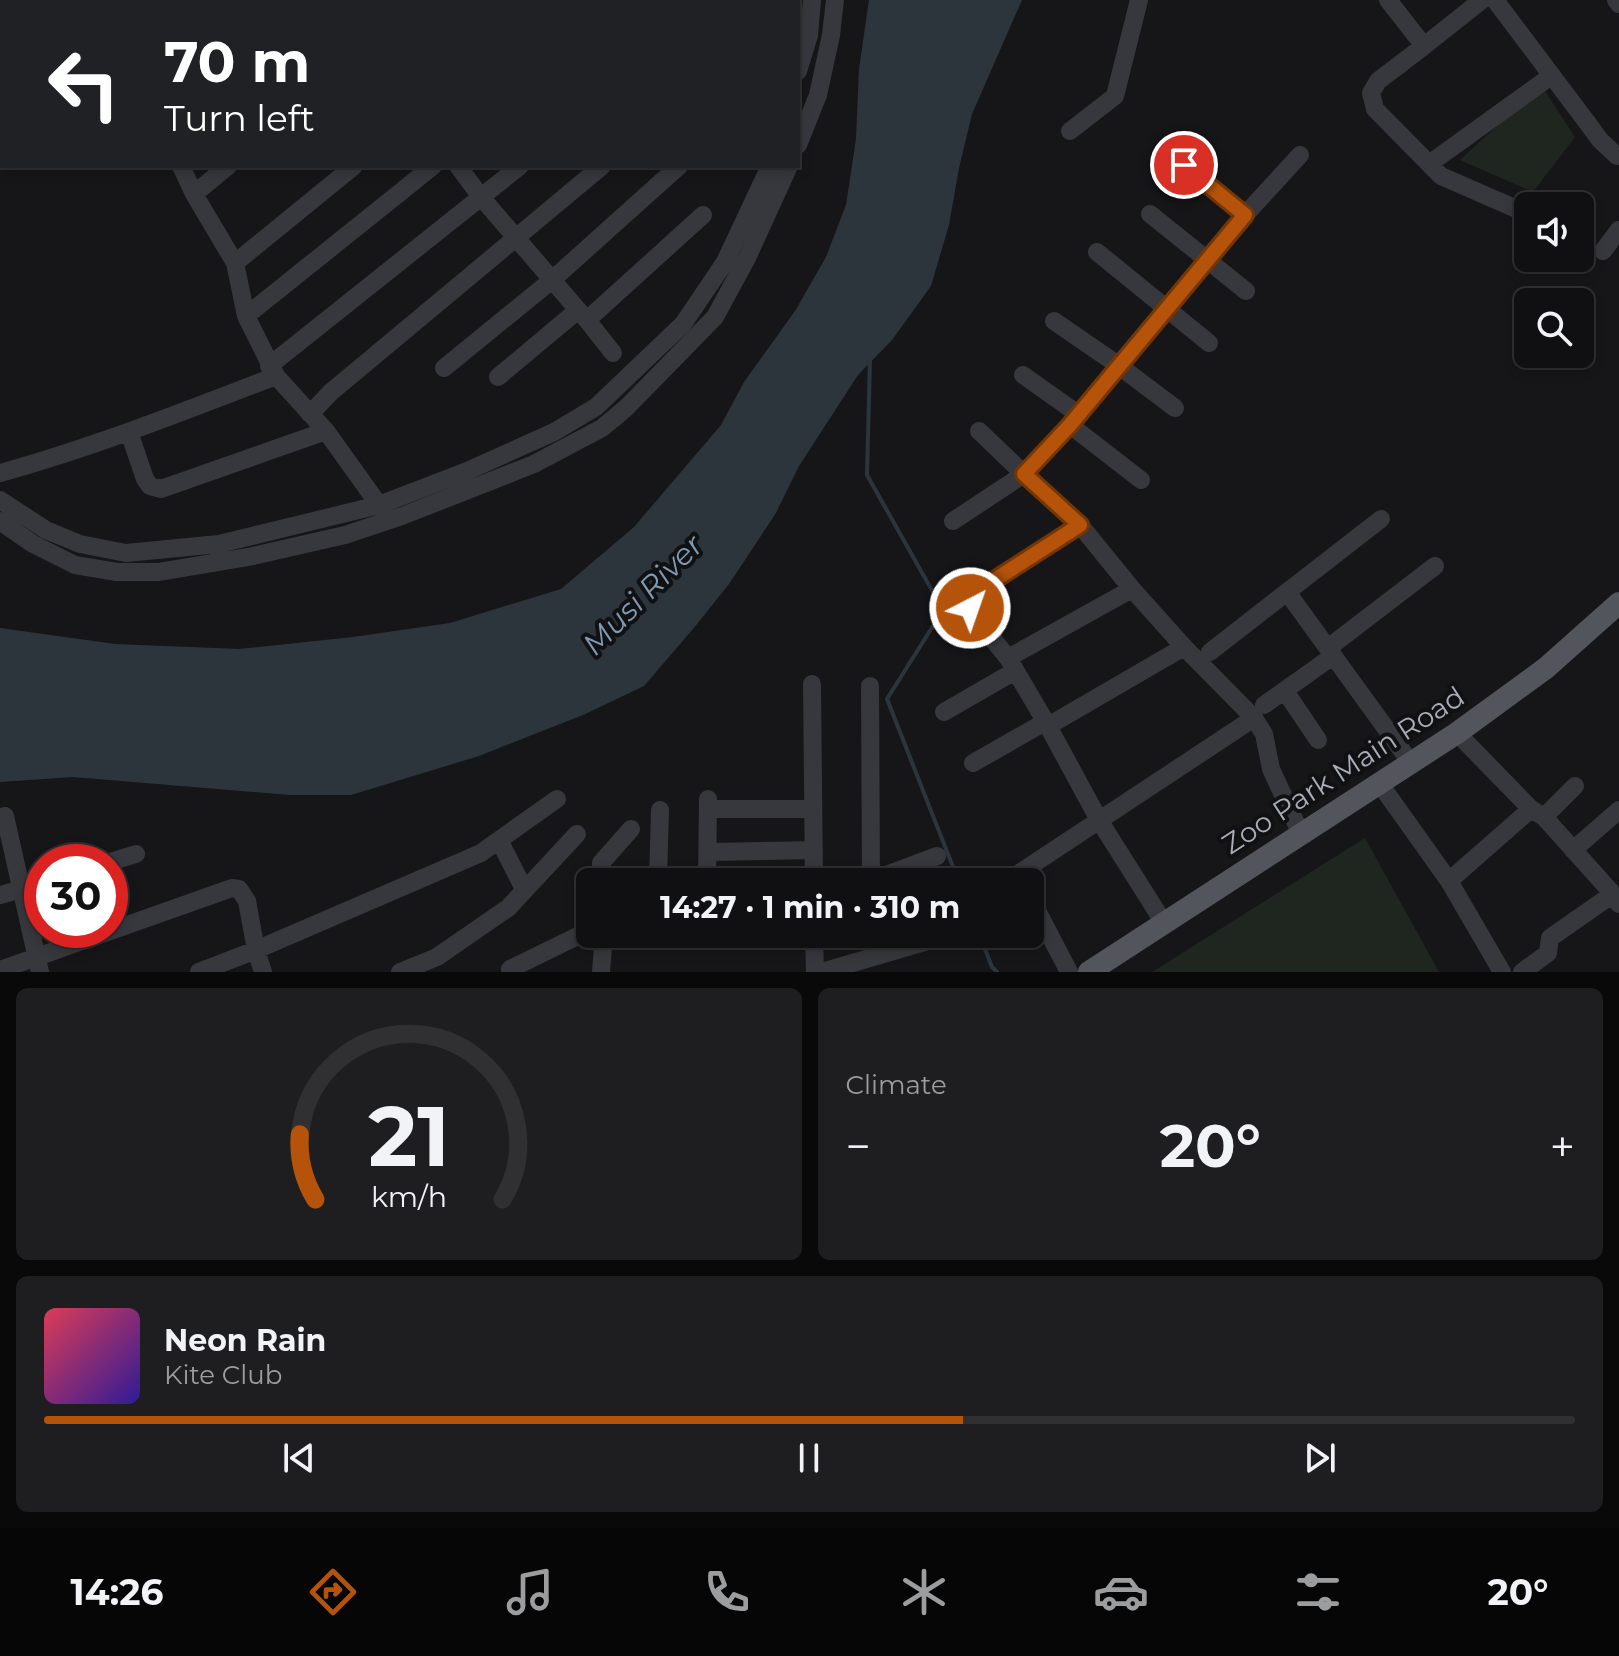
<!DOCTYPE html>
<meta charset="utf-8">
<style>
body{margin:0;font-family:Montserrat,sans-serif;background:#1e1e20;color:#f1f3f6;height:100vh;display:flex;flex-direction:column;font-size:30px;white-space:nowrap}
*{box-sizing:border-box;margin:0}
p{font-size:26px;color:#9c9d9f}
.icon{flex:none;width:44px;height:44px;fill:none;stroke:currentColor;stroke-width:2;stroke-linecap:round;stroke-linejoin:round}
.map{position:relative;height:972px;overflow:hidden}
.drawer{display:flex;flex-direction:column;gap:16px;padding:16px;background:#09090a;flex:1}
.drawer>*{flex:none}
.banner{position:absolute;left:0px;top:0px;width:800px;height:168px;box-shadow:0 4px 12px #0003,0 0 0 2px #303032;background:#202124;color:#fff;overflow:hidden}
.tools{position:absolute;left:1514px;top:192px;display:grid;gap:16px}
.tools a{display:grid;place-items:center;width:80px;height:80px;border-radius:12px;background:#101012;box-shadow:0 4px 12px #0003,0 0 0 2px #303032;font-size:40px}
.speed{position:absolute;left:24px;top:844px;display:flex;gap:16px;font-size:40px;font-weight:700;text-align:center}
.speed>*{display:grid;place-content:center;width:104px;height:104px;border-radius:50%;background:#101012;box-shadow:0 4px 12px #0003,0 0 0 2px #303032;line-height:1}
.speed .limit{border:12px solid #d22;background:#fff;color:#111}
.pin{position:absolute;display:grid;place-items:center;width:68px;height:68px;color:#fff;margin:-34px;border:4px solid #fff;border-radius:50%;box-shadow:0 2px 8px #0007}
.me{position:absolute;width:88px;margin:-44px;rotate:41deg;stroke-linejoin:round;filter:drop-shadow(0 0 6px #0008)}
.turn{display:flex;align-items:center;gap:28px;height:168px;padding:0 32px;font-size:36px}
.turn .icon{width:104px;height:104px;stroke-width:2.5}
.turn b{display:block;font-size:56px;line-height:68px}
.big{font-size:60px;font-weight:700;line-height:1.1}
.drawer .widget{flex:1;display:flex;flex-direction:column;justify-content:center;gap:12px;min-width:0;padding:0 28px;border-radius:12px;background:#1e1e20}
.drawer .dial{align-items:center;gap:0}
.dial svg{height:208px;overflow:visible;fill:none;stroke:#303032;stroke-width:7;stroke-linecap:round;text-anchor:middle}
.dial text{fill:#f1f3f6;stroke:none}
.song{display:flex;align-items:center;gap:24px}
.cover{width:96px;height:96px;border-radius:12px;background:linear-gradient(135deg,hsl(350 70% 55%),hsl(250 70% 35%))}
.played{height:8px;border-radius:4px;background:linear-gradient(90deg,#b45309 60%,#303032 60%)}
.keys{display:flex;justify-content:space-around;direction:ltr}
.heat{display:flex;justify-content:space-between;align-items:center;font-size:44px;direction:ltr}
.drawer .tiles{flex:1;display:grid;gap:16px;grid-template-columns:1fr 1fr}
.widget:last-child{grid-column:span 2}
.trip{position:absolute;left:576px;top:868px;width:468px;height:80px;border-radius:12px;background:#101012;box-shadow:0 4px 12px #0003,0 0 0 2px #303032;font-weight:700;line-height:80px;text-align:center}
.tabs{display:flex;height:128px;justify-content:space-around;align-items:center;background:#060607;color:#9c9d9f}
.tabs .icon{width:56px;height:56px}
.tabs .active{color:#b45309}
.tabs b{font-size:36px;color:#f1f3f6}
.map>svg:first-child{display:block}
.green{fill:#1e261f}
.water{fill:#2c353c}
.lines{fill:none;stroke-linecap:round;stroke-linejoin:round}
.stream{stroke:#2c353c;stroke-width:4}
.minor{stroke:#37383d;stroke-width:18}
.major{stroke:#53555c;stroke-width:22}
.route-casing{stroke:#753606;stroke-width:20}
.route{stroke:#b45309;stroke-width:14}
.labels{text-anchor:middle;stroke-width:8;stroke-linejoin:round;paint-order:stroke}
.street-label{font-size:28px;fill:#a8adb8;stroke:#111113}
.water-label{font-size:30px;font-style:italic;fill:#7f9bb3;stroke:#111113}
</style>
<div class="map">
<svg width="1619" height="972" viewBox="0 0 1619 972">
<rect width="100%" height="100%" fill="#161618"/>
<!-- green -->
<path class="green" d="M1541 85 1575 137 1533 192 1460 160Z
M1365 838 1439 972H1152Z"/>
<!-- water -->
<path class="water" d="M869 0H1022L972 114 959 168 949 225 931 286 892 340 858 375 799 466 776 513 729 584 693 629 644 686 583 715 479 756 351 795H289L73 777 0 782V628L115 644 239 649 353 637 450 623 561 589 634 527 721 425 744 382 795 311 826 257 846 205 856 139 859 69Z"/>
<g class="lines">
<!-- stream -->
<path class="stream" d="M870 359 867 475 943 610 887 699 959 882
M979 934 992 967 997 972"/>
<!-- minor -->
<path class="minor" d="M65 0 67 2
M194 0 196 2
M319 0 320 2
M1388 0 1424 46 1378 81 1371 93 1375 109 1441 176 1528 214
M1495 0 1589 125 1600 140 1617 156
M1616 0 1619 4
M115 2 118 0
M300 2 303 0
M426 2 429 0
M557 2 560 0
M639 2 642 0
M722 2 724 0
M1424 46 1482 0
M798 71 809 35 812 0
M0 88H2
M1070 131 1115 96 1139 0
M798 145 818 95 831 35 835 0
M1429 164 1551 76
M1184 165 1245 215
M181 166 194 194 235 263 246 316 276 376 326 431 379 505
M458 166 481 197 578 310
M194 194 228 166
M1150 214 1246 291
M1603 251 1619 230
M1097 252 1209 343
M235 263 354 166
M246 316 433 166
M587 320 613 353
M1054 321 1118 365 1175 408
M269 366 520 166
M444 368 552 280 679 166
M1023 375 1078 414
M498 377 578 310 587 320 703 215
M310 414 331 392 602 166
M1070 425 1141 480
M129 432 145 479 150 486 161 489 326 431
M0 473C94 447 185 411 276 376
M0 500 46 530 80 544 126 553 219 544 379 505 465 472 554 432 596 407 683 324 725 262 770 166
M1381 519 1287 592 1411 763
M0 521 33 544 75 565 117 572H158L253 556 345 535 402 516 534 464 602 428 626 408 715 317 747 258 789 166
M953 521 1024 474 979 431
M1080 525 979 590 971 600 970 608 974 616 1008 658 1048 726 1099 820 1164 923
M1328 648 1435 566
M1210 652 1287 592
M1008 658 1132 589
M812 684 814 882
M870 686 871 881
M1285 691 1318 740
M1264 705 1333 656
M944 712 1015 671
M1254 718 1264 734 1271 769 1301 834
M1048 726 1184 647
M1457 733 1531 809 1544 817 1613 894 1619 904
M973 763 1045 722
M1380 784 1449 881 1502 972
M708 809H812
M5 816 40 972
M1544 817 1575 786
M1573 850 1619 810
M708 852 814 850
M110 862 136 854
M1015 876 1254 718 1184 647 1132 589 1080 525 1024 474 1070 425 1245 215 1300 155
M1449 881 1531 809
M602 882 601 863 631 829
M658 882 660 810
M707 882 708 799
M868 882 937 856
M524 889 499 840 557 799
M0 895 42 883
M1030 897 1069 972
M814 934 815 972
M510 969 590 930
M0 970 232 888 239 889 247 901 256 950 263 972
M199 972 256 950 481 853 499 840
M400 972 437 957 508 908 577 834
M601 972 604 934
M822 972 938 938
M1522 972 1548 953 1550 938 1613 894"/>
<!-- major -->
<path class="major" d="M1089 972 1457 733 1546 668 1619 603"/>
</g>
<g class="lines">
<!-- route casing -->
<g class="route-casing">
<path id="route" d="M970 608 971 600 979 590 1080 525 1024 474 1070 425 1245 215 1184 165"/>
</g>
<!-- route -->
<use href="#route" class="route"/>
</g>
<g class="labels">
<!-- street labels -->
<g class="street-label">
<text transform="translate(1343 770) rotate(-33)" y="10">Zoo Park Main Road</text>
</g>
<!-- water labels -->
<g class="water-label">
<text transform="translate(643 595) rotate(-45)" y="10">Musi River</text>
</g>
</g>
</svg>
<div class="tools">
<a><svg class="icon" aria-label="sound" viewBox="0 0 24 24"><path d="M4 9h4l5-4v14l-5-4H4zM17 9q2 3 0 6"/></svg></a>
<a><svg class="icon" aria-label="search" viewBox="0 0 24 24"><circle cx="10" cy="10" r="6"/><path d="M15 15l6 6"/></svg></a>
</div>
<div class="speed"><div class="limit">30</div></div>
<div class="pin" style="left:1184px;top:165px;background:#d93025"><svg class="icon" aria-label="arrive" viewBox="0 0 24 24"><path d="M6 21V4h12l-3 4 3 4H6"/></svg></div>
<svg class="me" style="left:970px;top:608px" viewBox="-20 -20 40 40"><circle r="17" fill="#b45309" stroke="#fff" stroke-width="3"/><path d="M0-11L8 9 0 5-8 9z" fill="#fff"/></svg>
<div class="trip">14:27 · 1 min · 310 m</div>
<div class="banner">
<div class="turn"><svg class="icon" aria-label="left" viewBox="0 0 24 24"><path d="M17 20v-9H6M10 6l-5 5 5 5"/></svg><div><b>70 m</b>Turn left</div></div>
</div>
</div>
<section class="drawer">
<div class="tiles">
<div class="widget dial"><svg viewBox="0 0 100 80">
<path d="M14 69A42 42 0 1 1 86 69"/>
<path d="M14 69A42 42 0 0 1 8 44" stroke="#b45309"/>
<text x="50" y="56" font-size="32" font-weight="700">21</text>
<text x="50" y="72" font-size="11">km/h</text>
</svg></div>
<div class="widget"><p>Climate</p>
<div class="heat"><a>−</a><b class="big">20°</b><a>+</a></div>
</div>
<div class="widget">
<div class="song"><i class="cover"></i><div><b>Neon Rain</b><p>Kite Club</p></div></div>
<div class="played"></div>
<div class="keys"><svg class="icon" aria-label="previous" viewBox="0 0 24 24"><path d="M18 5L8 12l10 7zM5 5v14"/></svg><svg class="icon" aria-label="pause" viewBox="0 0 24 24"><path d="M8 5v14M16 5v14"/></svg><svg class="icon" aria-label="next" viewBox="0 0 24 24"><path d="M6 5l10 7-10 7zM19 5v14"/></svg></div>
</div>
</div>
</section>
<nav class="tabs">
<b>14:26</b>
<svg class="icon active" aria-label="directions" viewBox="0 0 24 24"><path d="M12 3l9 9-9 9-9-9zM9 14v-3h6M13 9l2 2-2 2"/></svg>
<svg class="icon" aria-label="music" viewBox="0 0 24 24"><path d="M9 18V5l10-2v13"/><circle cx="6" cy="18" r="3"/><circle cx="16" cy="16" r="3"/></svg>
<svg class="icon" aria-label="phone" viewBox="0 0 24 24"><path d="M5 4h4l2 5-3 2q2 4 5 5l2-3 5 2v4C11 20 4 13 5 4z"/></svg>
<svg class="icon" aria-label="climate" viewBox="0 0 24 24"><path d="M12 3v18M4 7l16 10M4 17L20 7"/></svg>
<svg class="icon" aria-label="car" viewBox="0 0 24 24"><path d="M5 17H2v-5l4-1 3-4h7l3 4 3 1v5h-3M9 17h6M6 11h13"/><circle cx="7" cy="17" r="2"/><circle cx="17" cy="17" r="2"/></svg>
<svg class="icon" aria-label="filters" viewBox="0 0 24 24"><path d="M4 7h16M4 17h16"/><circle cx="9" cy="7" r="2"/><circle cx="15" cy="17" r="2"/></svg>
<b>20°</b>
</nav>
